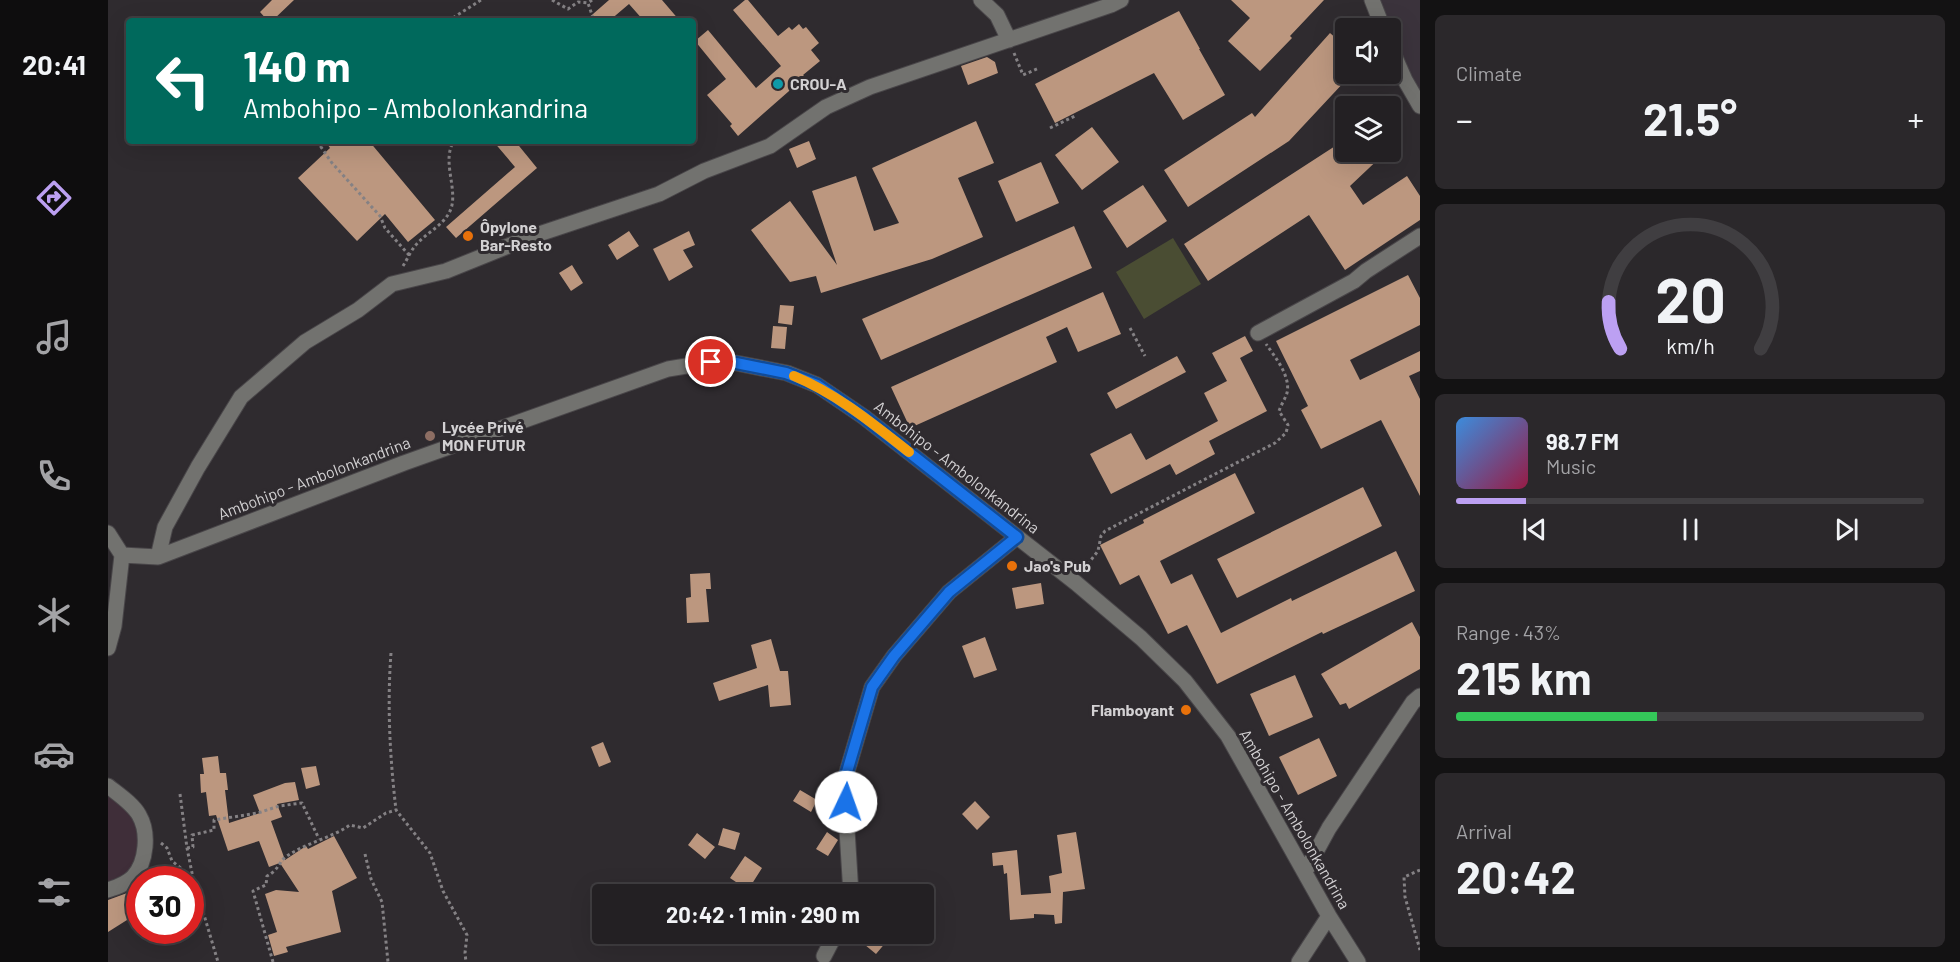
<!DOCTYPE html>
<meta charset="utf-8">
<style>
body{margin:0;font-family:Barlow,sans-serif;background:#2b282b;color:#f1f3f6;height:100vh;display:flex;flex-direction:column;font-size:22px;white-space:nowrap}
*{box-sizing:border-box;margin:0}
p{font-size:20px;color:#a3a3a6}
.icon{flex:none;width:33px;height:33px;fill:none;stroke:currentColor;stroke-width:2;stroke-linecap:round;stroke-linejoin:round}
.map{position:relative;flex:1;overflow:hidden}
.side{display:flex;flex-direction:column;gap:15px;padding:15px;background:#131213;width:540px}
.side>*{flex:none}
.hud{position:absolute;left:18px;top:18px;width:570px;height:126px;border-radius:6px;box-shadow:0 6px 24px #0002,0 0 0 2px #403e41;background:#00695c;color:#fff;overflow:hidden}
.fabs{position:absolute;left:1227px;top:18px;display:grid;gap:12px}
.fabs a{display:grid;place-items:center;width:66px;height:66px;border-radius:6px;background:#232023;box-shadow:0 6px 24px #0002,0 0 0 2px #403e41;font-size:30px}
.speed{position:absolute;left:18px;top:866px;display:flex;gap:12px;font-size:30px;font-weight:700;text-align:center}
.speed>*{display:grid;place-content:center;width:78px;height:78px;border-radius:50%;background:#232023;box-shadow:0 6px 24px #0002,0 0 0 2px #403e41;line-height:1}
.speed .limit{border:9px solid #d22;background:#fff;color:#111}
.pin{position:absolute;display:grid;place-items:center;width:51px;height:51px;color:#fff;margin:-26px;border:3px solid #fff;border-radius:50%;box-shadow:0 2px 6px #0007}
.me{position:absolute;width:66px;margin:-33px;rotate:3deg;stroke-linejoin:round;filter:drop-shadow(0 0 4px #0008)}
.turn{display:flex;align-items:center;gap:21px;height:126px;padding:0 18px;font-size:27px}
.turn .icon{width:78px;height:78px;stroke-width:2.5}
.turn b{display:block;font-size:42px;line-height:51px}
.big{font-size:45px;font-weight:700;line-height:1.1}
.side .widget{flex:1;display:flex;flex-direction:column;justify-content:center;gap:9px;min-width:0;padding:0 21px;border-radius:9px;background:#2b282b}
.side .dial{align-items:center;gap:0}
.dial svg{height:156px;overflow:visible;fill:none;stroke:#403e41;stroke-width:7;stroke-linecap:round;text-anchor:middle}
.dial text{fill:#f1f3f6;stroke:none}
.song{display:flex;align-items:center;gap:18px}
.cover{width:72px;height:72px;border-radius:9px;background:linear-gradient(135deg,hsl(210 70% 55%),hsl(340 70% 35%))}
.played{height:6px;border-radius:3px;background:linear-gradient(90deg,#bca0f2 15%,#403e41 15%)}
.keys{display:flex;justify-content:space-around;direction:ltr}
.heat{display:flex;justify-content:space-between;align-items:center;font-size:33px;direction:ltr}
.charge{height:9px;border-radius:4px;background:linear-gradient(90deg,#34c759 43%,#403e41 0)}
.trip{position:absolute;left:484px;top:884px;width:342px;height:60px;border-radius:6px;background:#232023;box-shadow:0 6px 24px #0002,0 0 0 2px #403e41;font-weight:700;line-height:60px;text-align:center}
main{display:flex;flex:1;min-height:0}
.menu{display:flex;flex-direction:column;width:108px;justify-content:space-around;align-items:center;background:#0e0d0e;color:#a3a3a6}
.menu .icon{width:42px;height:42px}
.menu .on{color:#bca0f2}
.menu b{font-size:27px;color:#f1f3f6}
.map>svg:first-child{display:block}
.commercial{fill:#3f2e39}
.built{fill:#3b333c}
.green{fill:#4a4d33}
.building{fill:#bc977f}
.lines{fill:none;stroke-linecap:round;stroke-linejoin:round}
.minor-casing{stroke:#494649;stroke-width:17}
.path{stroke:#848184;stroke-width:3;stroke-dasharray:3 3;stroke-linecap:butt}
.minor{stroke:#72726f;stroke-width:15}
.route-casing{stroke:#114b97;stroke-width:15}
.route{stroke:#1a73e8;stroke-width:10}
.slow{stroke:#f59e0b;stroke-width:10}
.culture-dot{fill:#0f9aa8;stroke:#2f2b2f;stroke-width:2}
.food-dot{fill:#e8710a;stroke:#2f2b2f;stroke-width:2}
.education-dot{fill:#8d6e63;stroke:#2f2b2f;stroke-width:2}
.labels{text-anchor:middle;stroke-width:6;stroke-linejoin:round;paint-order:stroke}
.poi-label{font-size:16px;font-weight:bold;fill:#d3d1d3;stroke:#2f2b2f;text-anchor:start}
.street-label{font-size:16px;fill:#d3d1d3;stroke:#2f2b2f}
</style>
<main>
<nav class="menu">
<b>20:41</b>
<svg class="icon on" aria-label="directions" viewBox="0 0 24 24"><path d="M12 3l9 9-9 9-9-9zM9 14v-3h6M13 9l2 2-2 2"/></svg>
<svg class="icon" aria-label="music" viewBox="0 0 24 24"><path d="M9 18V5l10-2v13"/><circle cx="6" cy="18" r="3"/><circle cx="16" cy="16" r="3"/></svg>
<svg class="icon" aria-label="phone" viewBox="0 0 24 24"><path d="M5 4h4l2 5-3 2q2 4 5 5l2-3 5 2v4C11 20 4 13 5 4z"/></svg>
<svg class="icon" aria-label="climate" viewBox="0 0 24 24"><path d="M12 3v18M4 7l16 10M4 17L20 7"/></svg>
<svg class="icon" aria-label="car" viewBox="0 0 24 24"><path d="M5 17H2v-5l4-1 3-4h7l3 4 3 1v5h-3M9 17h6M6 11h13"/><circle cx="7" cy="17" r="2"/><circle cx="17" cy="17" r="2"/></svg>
<svg class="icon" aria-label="filters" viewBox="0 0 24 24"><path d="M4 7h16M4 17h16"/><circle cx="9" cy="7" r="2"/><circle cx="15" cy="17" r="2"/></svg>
</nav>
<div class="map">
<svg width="1312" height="962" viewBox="0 0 1312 962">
<rect width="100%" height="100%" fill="#2f2b2f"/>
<!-- commercial -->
<path class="commercial" d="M0 793 27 815 32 831 31 856 21 876H12L0 882Z"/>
<!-- built -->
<path class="built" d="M1270 0H1312V106L1283 33 1282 28H1281Z"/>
<!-- green -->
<path class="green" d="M1065 238 1093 284 1036 319 1008 272Z"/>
<!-- building -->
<path class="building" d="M164 0H186L164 21H160L152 12Z
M501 0H554L572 21H536L521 4 501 21H477Z
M637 0H640L670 36 681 27 684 30 691 24 695 29 698 27 711 43 703 50 712 61 695 75 697 77 630 136 622 126 624 124 599 95 618 79 587 41 600 30 648 88 673 66 625 10Z
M1123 0H1216L1182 36 1184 38 1152 71 1120 41 1142 18Z
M1071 11 1092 49H1091L1117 95 1075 120 1046 73 947 123 927 84Z
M1222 33 1238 47V80L1181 141 1080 207 1056 170 1144 113 1147 117Z
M879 57 887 62 890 73 860 85 853 66Z
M868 121 886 163 850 178 875 237 824 259 713 293 708 276 682 282 643 230 682 201 729 265 704 191 748 176 766 231 791 223 764 168Z
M984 127 1011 162 974 190 947 155Z
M1238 139V152H1278L1242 186 1255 205 1299 176 1312 196V220L1237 270 1201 215 1100 281 1076 244Z
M217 141H261L327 220 300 242 277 214 249 241 190 178 222 148Z
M385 141H407L429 168 348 238 338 227 407 167Z
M701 141 708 159 689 168 681 149Z
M933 162 951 203 908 222 890 181Z
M1035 185 1059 221 1019 248 995 211Z
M966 226 984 268 773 360 754 319Z
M521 231 531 246 509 260 500 245Z
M581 231 587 245 575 250 585 267 561 281 545 249Z
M464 265 475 283 463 291 451 273Z
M1300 275 1312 298V325L1242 360 1252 380 1312 351V371L1301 376 1312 399V496L1273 420 1213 449 1193 410 1200 406 1168 341Z
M995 292 1013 334 970 352 959 327 938 337 949 362 802 428 783 387Z
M672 305 686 306 684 325 670 323Z
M665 326 679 327 677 349 663 348Z
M1137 336 1145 351 1132 358 1159 411 1101 441 1107 454 1068 475 1062 464 1003 494 982 454 1023 433 1038 460 1110 421 1096 393 1119 381 1104 353Z
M1069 356 1078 372 1008 409 999 393Z
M1127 473 1147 513 1052 561 1063 584 1084 574 1113 633 1183 598 1184 601 1288 551 1307 591 1215 634 1214 632 1109 684 1079 625 1060 634 1031 575 1012 585 992 545 1036 523 1035 520Z
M1255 487 1274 526 1129 598 1109 559Z
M602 573 603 589H598L601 622 579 623 578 598 583 597 582 574Z
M933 583 936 604 908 609 904 588Z
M1304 622 1312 637V669L1241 709 1238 703 1232 705 1213 674Z
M877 637 889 670 866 678 854 646Z
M663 639 672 671H680L683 705 662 707 660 685 611 701 605 683 649 668 643 645Z
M1187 675 1205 717 1161 736 1142 694Z
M1211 738 1229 776 1190 795 1171 757Z
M495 742 503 762 491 767 483 747Z
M110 756 112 773H118L120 790H117L121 823 152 813 145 795 177 783 187 782 191 800 169 804 174 817 163 821 177 860 198 846 200 849 226 836 249 878 224 891 233 932 178 947 180 952 166 956 160 935 169 932 157 894 168 890 191 892 172 863 177 861 161 867 151 841 120 851 108 815 101 816 98 792 93 793 92 774H96L94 758Z
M208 766 212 785 198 789 193 768Z
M692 790 709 800 703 812 685 801Z
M867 801 882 817 869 830 854 814Z
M615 828 632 833 627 850 610 845Z
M719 832 730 840 720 856 708 849Z
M968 832 977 889 955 892 954 923 947 924 946 915 926 914V918L902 920 899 873 896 874 895 865 885 866 884 853 909 850 913 895 943 893 941 876 954 873 949 835Z
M589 833 607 847 597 859 580 845Z
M637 856 654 868 640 890 622 878Z
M19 893 26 907 19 920 0 932V900Z
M757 933H770L779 941 768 954 751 940Z"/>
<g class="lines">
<!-- minor casing -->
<g class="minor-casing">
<path id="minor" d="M873 0 889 15 901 40
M1264 0 1275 28
M1282 46 1297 80 1312 106
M1150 333 1246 281 1258 271 1312 236
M0 533 14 555
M14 555 50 557 296 463 560 369 603 362 628 363 679 373 709 385 756 417 968 583 1033 638 1077 681 1120 736 1221 916 1250 962
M50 557 57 527 90 467 133 397 197 342 250 310 284 284 338 271 425 236 551 194 596 171 662 146 718 107 762 87 1003 5 1013 0
M0 648 6 626 14 555
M0 786C10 794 25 804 31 815 41 832 39 862 25 877 18 884 9 887 0 890
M1197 872 1221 828 1305 702 1312 696
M743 894 736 782 764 687 786 656 841 592 909 537
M716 956 728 933
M1191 962 1221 916"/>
</g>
<!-- path -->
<path class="path" d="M444 0 460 9 470 2 480 3
M484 0 480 3 486 21
M340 21 373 0
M906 53 915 75 931 68
M942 128 969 115
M216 141 213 147 224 163 272 216 277 228 301 255
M295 266C299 260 302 252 307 246 318 232 340 224 344 205 348 185 334 159 346 141
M1022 328 1037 356
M976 569 990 551 993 536 997 531 1167 443 1178 433 1180 425 1171 411C1173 405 1177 399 1179 393 1183 376 1167 357 1158 344
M283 653C279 706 282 758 288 810
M72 794 79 848 85 878
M53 843 59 848 64 861 85 878 110 962
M79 848 85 847 84 835 106 830V820L150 813 171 806 194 803 211 839
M257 854 263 879 274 902 280 962
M1312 870 1296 877 1297 897 1312 950
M165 962 145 891 158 885 159 876C172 869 170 862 179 856 198 843 223 838 242 825L255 828 278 813 288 810 322 853 335 891 359 935 357 953 358 962"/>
<!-- minor -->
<use href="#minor" class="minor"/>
</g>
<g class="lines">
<!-- route casing -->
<g class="route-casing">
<path id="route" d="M603 362 628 363 678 373 709 385 756 417 909 537 841 592 786 656 764 687 736 782 738 802"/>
</g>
<!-- route -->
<use href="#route" class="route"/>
<!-- slow -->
<path class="slow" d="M686 376C729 394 764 423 801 452"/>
</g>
<!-- markers -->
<circle class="culture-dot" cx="670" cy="84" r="6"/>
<g class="food-dot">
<circle cx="360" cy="236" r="6"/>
<circle cx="904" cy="566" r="6"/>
<circle cx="1078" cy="710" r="6"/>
</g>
<circle class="education-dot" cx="322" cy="436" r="6"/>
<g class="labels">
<!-- poi labels -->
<g class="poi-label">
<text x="682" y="90">CROU-A</text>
<text x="372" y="233">Ôpylone<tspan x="372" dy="18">Bar-Resto</tspan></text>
<text x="334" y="433">Lycée Privé<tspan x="334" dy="18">MON FUTUR</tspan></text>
<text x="916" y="572">Jao's Pub</text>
<text x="1066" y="716" text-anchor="end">Flamboyant</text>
</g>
<!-- street labels -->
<g class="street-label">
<text transform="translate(849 467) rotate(38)" y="6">Ambohipo - Ambolonkandrina</text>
<text transform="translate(206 478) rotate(-21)" y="6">Ambohipo - Ambolonkandrina</text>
<text transform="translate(1187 819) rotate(60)" y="6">Ambohipo - Ambolonkandrina</text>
</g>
</g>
</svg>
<div class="fabs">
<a><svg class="icon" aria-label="sound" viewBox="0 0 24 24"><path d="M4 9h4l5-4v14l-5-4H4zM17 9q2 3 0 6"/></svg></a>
<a><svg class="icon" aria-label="layers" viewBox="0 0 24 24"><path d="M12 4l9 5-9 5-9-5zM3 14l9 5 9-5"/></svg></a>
</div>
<div class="speed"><div class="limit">30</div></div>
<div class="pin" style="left:603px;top:362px;background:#d93025"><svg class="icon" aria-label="arrive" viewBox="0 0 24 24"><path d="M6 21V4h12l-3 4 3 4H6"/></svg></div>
<svg class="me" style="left:738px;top:802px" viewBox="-20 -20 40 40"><circle r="19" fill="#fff"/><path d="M0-13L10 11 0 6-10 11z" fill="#1a73e8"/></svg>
<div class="trip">20:42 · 1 min · 290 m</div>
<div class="hud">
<div class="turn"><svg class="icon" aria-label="left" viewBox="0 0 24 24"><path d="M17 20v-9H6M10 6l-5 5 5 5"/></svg><div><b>140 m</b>Ambohipo - Ambolonkandrina</div></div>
</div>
</div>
<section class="side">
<div class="widget"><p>Climate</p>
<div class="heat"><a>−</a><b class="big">21.5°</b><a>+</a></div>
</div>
<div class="widget dial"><svg viewBox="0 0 100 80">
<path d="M14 69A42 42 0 1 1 86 69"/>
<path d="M14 69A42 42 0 0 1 8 45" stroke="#bca0f2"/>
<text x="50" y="56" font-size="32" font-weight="700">20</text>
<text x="50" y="72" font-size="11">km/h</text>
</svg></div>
<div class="widget">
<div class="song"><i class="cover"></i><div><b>98.7 FM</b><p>Music</p></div></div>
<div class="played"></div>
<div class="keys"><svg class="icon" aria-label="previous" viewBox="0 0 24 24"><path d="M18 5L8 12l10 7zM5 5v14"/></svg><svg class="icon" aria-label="pause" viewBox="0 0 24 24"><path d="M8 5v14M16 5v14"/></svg><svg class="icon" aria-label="next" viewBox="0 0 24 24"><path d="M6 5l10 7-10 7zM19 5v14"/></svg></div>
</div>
<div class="widget"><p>Range · 43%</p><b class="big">215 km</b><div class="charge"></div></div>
<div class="widget"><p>Arrival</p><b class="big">20:42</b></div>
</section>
</main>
